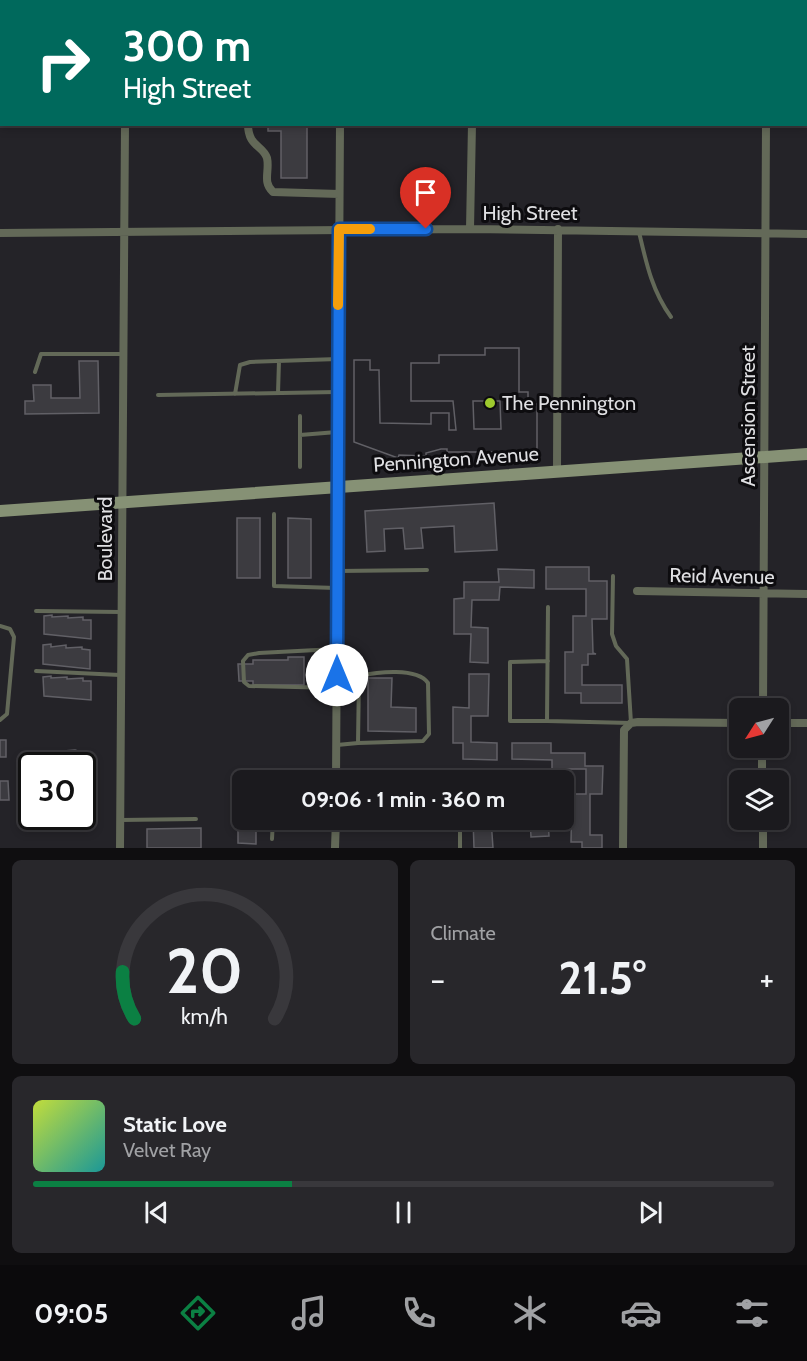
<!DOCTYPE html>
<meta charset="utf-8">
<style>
body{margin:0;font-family:Cabin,sans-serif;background:#28272b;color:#f1f3f6;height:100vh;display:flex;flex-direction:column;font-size:22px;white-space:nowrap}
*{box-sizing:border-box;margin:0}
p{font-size:20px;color:#a0a1a4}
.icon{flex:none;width:33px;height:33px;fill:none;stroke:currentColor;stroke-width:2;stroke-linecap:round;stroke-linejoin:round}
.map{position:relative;height:848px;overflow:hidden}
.sheet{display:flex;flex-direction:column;gap:12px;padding:12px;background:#0f0e10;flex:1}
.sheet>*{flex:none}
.guide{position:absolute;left:0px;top:0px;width:807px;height:126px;box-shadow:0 3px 9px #0003,0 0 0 2px #39383c;background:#00695c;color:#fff;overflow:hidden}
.needle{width:39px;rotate:234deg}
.buttons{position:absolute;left:729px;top:698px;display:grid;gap:12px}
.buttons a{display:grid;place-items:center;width:60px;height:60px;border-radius:9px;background:#1b1a1e;box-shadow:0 3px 9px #0003,0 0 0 2px #39383c;font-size:30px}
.speed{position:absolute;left:18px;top:752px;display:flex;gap:12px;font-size:30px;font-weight:700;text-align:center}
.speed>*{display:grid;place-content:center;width:78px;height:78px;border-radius:50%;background:#1b1a1e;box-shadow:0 3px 9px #0003,0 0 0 2px #39383c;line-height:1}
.speed .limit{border:3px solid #111;border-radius:9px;background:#fff;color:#111}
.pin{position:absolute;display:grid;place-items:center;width:51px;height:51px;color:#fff;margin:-62px -26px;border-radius:50% 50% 50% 0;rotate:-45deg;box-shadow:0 0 6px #0007}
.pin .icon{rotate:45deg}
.me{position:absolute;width:66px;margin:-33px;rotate:0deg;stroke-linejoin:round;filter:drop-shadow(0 0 4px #0008)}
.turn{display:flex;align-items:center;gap:21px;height:126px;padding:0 24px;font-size:27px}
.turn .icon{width:78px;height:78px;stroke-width:2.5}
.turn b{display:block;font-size:42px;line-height:51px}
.big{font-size:45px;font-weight:700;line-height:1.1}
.sheet .card{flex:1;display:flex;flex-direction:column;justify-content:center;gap:9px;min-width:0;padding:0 21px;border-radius:9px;background:#28272b}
.sheet .dial{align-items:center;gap:0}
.dial svg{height:156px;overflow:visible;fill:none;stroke:#39383c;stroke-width:7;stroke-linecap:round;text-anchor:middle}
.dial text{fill:#f1f3f6;stroke:none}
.song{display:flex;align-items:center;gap:18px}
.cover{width:72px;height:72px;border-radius:9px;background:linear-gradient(135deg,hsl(70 70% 55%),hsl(180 70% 35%))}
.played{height:6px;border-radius:3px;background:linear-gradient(90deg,#0b8043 35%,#39383c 35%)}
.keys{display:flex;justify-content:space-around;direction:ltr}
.heat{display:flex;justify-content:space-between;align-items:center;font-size:33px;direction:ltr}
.sheet .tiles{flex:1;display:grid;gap:12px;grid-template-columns:1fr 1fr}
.card:last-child{grid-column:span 2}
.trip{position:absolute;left:232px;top:770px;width:342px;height:60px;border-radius:9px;background:#1b1a1e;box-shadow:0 3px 9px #0003,0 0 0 2px #39383c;font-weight:700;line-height:60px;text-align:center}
.tabs{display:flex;height:96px;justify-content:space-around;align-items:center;background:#0b0a0c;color:#a0a1a4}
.tabs .icon{width:42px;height:42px}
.tabs .selected{color:#0b8043}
.tabs b{font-size:27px;color:#f1f3f6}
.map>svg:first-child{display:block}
.building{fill:#3c3b40;stroke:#616066;stroke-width:1.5;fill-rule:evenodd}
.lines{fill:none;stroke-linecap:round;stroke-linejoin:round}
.lane{stroke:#636958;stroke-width:4}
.street{stroke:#636958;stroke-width:8}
.secondary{stroke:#869175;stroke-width:12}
.route-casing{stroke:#114b97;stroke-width:15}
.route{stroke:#1a73e8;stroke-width:10}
.slow{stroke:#f59e0b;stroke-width:10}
.poi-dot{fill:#9eca2e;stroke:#0d0c0f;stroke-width:2}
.labels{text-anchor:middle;stroke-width:6;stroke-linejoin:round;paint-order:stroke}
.street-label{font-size:20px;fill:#dfdfe2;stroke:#0d0c0f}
.poi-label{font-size:20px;fill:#dfdfe2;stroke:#0d0c0f;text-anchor:start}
</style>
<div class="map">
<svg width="807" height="848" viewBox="0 0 807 848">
<rect width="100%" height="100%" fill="#242328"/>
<!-- building -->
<path class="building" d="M268 124H307V178H281V131H268Z
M485 348H519V392H528V404H537V455L513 457 500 455V452H447V449H441L426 453V456L399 455 398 458 354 442V360H370V370H379L380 423 431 424V413H449V430H456L453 401H411V363H439V355H485ZM473 401H500L501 429H474Z
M485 348H519V392H528V404H537V455L513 457 500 455V452H447V449H441L426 453V456L399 455 398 458 354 442V360H370V370H379L380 423 431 424V413H449V430H456L453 401H411V363H439V355H485Z
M79 361H98L99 413 25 414V401H34L33 385H51V398H80Z
M473 401H500L501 429H474Z
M494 503 497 550 455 552 454 526 421 528 423 548 405 549 403 528 384 529 385 551 367 552 365 511Z
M237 518H260V578H237Z
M288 518 311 519V578H288Z
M546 567H589V581H607V619H592L593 653 596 654H588V665H582V685H622V703H581V693H565V652H573V616H586V589H546Z
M498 569 534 570V588L500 587 499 600H472L471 627 488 628V663L470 662 471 634H454V599L464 598V582H499Z
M52 615V617L68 616V618L83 617V620H91V639L44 634V616Z
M51 644V647L66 645V648L82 647V649L90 650V669L43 664V645Z
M288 657H304V685H253V681H239L238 664H253V660H288Z
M469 674H489L488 716H471V742L497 743V760L463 759V743H453V707L469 708Z
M51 676V678L67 677V679L83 678V681H91V700L44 696 43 677Z
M368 678H392L391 707 416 708V732L368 731Z
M0 740H6V757H0Z
M512 743H551V753H585V766H603L602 794H590V835H602V848H582V842H571L572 794H586V769H552V760L512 759Z
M75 750 87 754V765H52V752Z
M238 779 297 780H243V819H256V844L238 843Z
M0 781H8L9 800H0Z
M473 819H491L493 848H474Z
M530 819H548L549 836 531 837Z
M201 828V848H147V829Z"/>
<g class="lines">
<!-- lane -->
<path class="lane" d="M806 104H807
M639 232C646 262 652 291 671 317
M35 372 41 354H122
M278 393 279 361
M235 394 240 365 250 362 338 359
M158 395 337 392
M300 416V435
M300 467V435L337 432
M274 514V586L336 588
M338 571 427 570
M548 607 547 721 631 723 627 659 616 646 612 634 613 576
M36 611 121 612
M0 626 10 629 14 637 7 714 0 720
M336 649 259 653 248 655 243 661 244 682 249 686 336 688
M36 671 120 675
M547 721H510V662L548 661
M358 743 423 741 429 734 428 683C417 667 377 672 359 676
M337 745 358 743 359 676 338 675
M460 780V771
M121 820 196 819
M272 839 273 819
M460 848V819"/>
<!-- street -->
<path class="street" d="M17 2V0
M126 2V0
M340 2V0
M474 2V0
M768 2V0
M806 123H807
M248 124C248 147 263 145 267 158 270 171 262 182 273 192L339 194
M470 229 472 124
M0 233 470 229 807 234
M557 472 558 229
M637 591 807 594
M763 708 766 124
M778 723H807
M762 747V780
M336 780 340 124
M763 819V848
M120 848 125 124
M335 848 336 819
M623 848 624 730 631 723 638 722 740 723"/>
<!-- secondary -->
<path class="secondary" d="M0 511 807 454"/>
</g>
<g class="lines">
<!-- route casing -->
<g class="route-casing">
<path id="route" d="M337 675 339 229H426"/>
</g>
<!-- route -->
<use href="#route" class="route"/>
<!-- slow -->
<path class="slow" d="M338 305 339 229H370"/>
</g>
<!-- markers -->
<circle class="poi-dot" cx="490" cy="403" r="6"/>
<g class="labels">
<!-- street labels -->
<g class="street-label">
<text x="530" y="220">High Street</text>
<text transform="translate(748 416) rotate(-90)" y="7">Ascension Street</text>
<text transform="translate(456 459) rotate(-4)" y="7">Pennington Avenue</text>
<text transform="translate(105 539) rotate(-90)" y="7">Boulevard</text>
<text transform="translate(722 576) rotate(1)" y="7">Reid Avenue</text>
</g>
<!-- poi labels -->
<g class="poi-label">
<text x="502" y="410">The Pennington</text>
</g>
</g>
</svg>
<div class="buttons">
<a><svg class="needle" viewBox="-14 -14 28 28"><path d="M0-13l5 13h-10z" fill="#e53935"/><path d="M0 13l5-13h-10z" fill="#a0a1a4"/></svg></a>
<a><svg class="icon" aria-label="layers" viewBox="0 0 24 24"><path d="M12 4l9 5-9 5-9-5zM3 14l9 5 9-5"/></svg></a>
</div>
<div class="speed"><div class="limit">30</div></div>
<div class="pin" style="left:426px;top:229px;background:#d93025"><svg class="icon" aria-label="arrive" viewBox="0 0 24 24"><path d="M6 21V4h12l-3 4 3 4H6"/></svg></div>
<svg class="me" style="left:337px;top:675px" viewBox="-20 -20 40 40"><circle r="19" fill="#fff"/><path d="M0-13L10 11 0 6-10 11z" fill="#1a73e8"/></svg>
<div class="trip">09:06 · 1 min · 360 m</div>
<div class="guide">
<div class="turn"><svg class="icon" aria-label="right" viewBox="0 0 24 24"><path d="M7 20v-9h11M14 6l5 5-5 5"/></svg><div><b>300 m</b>High Street</div></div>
</div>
</div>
<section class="sheet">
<div class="tiles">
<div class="card dial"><svg viewBox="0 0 100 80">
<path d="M14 69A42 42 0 1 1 86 69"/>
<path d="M14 69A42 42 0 0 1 8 45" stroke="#0b8043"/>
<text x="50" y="56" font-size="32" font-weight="700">20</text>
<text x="50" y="72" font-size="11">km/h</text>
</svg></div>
<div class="card"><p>Climate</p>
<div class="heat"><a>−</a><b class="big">21.5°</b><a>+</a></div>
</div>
<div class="card">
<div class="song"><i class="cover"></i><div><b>Static Love</b><p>Velvet Ray</p></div></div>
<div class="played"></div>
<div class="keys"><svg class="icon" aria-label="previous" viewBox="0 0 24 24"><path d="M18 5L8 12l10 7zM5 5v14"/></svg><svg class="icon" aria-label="pause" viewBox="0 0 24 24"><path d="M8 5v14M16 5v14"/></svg><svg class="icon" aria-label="next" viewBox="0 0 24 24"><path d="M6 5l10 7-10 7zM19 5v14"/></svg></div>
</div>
</div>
</section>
<nav class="tabs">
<b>09:05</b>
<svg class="icon selected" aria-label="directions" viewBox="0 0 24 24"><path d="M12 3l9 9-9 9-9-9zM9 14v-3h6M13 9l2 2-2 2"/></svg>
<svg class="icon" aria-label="music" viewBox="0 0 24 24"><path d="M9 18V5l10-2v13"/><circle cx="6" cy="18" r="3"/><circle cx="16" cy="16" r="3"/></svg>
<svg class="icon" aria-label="phone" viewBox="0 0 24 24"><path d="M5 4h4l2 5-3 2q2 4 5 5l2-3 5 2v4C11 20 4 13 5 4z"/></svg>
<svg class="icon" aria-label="climate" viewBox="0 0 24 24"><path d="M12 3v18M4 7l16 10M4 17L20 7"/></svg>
<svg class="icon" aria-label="car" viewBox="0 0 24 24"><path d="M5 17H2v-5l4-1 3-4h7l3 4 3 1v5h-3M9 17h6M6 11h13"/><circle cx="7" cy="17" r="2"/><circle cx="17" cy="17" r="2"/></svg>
<svg class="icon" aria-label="filters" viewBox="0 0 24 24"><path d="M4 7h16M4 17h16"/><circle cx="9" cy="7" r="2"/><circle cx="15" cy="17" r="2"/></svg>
</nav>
